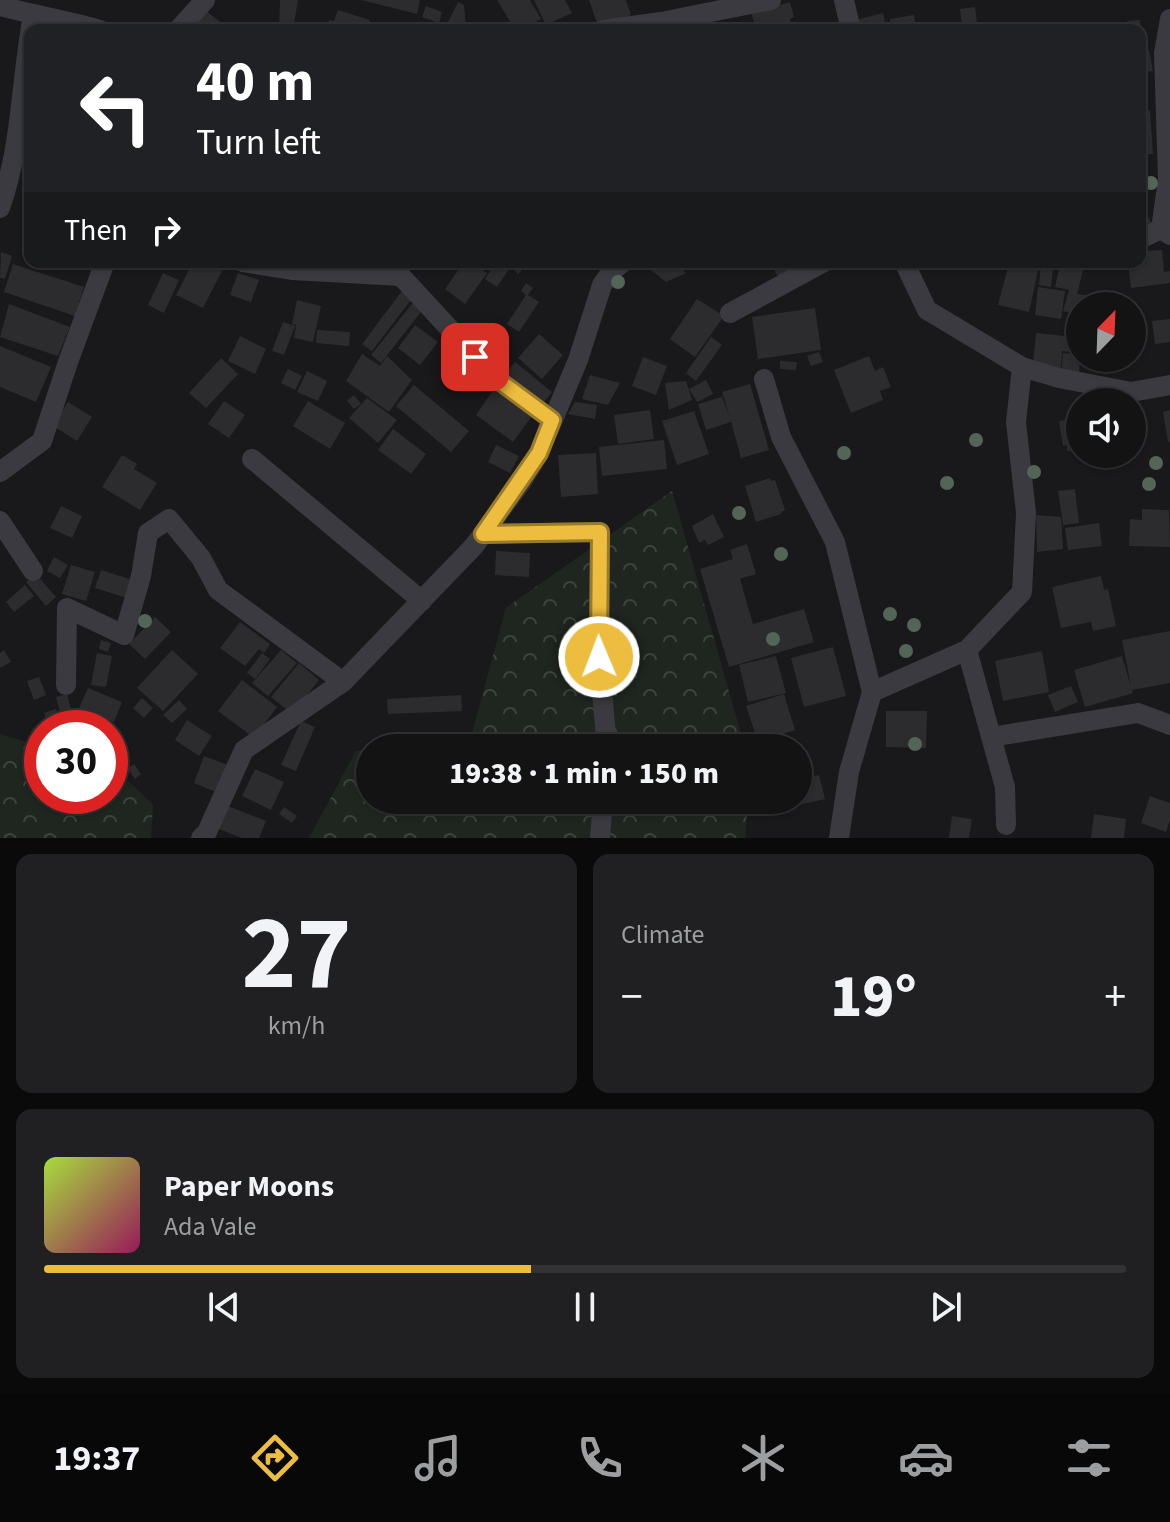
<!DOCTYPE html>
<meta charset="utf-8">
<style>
body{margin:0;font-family:"Source Sans 3",sans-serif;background:#202022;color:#f1f3f6;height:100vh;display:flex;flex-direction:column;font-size:30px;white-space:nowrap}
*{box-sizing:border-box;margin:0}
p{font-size:26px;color:#9d9ea0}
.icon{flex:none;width:44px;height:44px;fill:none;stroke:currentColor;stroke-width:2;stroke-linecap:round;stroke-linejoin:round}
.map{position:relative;height:838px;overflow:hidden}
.drawer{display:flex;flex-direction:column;gap:16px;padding:16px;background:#0a0a0b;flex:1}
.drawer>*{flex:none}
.banner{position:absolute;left:24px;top:24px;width:1122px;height:244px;border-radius:16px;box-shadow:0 2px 6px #0004,0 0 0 2px #323234;background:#202124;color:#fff;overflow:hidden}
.needle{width:52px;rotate:23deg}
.fabs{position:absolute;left:1066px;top:292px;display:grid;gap:16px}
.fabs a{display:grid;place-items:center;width:80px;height:80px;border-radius:50%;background:#131314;box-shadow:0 2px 6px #0004,0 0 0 2px #323234;font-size:40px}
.speed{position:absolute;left:24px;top:710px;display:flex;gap:16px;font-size:40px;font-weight:700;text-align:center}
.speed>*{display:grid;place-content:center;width:104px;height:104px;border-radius:50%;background:#131314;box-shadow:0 2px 6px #0004,0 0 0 2px #323234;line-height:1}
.speed .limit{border:12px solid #d22;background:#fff;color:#111}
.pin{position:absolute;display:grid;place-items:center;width:68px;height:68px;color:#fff;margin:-34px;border-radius:16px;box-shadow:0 4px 12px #0006}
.me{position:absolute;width:88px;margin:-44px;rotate:359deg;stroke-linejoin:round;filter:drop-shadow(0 0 6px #0008)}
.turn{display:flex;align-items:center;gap:28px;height:168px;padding:0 40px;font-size:36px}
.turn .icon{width:104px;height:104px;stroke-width:2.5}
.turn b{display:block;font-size:56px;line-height:68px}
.then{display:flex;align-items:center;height:76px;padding:0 40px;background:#0003;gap:16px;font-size:30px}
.big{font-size:60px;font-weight:800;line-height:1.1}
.drawer .tile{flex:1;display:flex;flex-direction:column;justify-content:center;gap:12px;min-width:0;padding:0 28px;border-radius:16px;background:#202022}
.drawer .dial{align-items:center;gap:0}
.dial b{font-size:104px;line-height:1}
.song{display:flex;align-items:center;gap:24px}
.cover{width:96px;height:96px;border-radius:12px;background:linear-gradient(135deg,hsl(80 70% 55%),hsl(330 70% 35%))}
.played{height:8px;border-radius:4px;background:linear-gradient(90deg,#edbd3f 45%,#323234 45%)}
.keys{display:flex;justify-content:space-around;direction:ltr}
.heat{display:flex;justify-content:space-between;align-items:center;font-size:44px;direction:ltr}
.drawer .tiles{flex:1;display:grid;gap:16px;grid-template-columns:1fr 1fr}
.tile:last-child{grid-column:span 2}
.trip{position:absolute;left:356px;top:734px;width:456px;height:80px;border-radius:40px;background:#131314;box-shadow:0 2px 6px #0004,0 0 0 2px #323234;font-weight:800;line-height:80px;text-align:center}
.menu{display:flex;height:128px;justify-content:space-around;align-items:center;background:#080808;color:#9d9ea0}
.menu .icon{width:56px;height:56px}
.menu .selected{color:#edbd3f}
.menu b{font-size:36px;color:#f1f3f6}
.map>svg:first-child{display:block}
.forest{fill:url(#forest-crowns)}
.building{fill:#2c2c2f}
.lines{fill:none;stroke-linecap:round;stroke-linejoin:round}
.minor{stroke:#3a3a40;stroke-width:20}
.tree{fill:#536556}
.route-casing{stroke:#9a7b29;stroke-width:20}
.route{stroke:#edbd3f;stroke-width:14}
</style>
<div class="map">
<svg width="1170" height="838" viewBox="0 0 1170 838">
<defs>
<pattern id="forest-crowns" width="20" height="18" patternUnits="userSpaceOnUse" patternTransform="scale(2)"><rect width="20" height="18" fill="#1f2620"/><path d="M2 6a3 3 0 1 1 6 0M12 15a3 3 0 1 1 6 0" fill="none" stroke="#3d433e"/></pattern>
</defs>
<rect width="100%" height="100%" fill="#19191b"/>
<!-- forest -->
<path class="forest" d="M672 491 745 748H384L471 737 506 608Z
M0 734 42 747V796H110V772L125 778 153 805 151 838H0Z
M370 750V800H748L745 838H309L356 751Z"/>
<!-- building -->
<path class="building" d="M280 0H298L293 30H279Z
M361 0H420L417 14Z
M497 0H530L541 19 520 30H515Z
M534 0H565L572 13 546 25Z
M589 0H626L631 15 598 26Z
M458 2 464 5 466 30H455L446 26Z
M790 2 794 17 790 19 793 30H757L751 13Z
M426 6 442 12 439 23 422 17Z
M975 7 977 23 962 25 960 9Z
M338 10 370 20 367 30H326L329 20 334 21Z
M206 11 231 30H192Z
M883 13 887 30H859L856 20Z
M914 15 916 30H891L890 19Z
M1140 20 1141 30H1128L1127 21Z
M987 24 988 30H946V28Z
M1149 50 1153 71 1140 73V51Z
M1150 110 1153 154H1142L1140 111Z
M1140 195 1151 223 1140 227Z
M1162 250 1164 272 1170 271V283L1131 288 1128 262H1140V251Z
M1 252 12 256 5 279 0 278Z
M193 262H210L223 269 203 308 176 295Z
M464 262H470L487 273 465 304 445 289Z
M496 262 509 269 497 287 485 279Z
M507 262H531L518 274Z
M641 262H675L686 273 666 282Z
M770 262H812L779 279Z
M1041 262H1054L1051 287 1039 285Z
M1009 263 1039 266 1029 312 998 305Z
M1072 263 1084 266 1077 294 1094 296 1091 306H1080V316L1063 311 1069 290 1055 287 1060 264 1071 266Z
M13 264 84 287 75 316 4 292Z
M163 273 179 280 164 313 148 305Z
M238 273 259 280 251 302 230 295Z
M526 283 533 288 528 295 539 302 519 332 507 324 526 295 521 291Z
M1038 287 1065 291 1061 319 1035 315Z
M404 288 414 296 372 351 362 344Z
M1096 293H1123V306H1096Z
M697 299 724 316 695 357 670 339Z
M297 300 321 306 313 342 294 338 296 325 292 324Z
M415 300 424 308 381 363 371 355Z
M9 304 70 327 58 356 0 337Z
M815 308 821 350 758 359 752 317Z
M1170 319V342L1155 344 1152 321Z
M283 322 295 326 284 355 272 351Z
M1066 322 1080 323V353L1062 351 1061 368 1033 365 1036 333 1065 336Z
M415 325 438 342 420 365 398 348Z
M317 330 350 332 349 346 316 343Z
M539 334 563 355 542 379 518 358Z
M240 336 266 349 255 374 228 361Z
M711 337 722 345 696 381 686 373Z
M0 346 51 367 36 402 0 387Z
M819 352 823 362 811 366 807 356Z
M1063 353 1080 354 1079 378 1061 377Z
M362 354 380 366 387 356 412 380 389 412 346 381Z
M869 356 875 371 883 367 891 387 880 391 883 400 851 413 834 370Z
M643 357 667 366 656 395 632 386Z
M221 358 238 374 206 408 189 393Z
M780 361 797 362 796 370 780 369Z
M515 362 552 392 540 407 503 377Z
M288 369 302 376 295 390 281 383Z
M307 371 327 381 318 401 297 392Z
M590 375 620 383 608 405 582 399Z
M706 380 713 394 697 402 689 389Z
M686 381 692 400 669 410 665 383Z
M750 384 769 450 741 458 731 422 706 430 698 404 722 397 730 418 722 392Z
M414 385 469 431 451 452 396 406Z
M496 386 534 413 513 442 476 415Z
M354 395 361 404 354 409 347 401Z
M367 398 397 420 378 443 349 418Z
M224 401 245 415 229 438 208 424Z
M308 401 345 423 330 449 293 426Z
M68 402 92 417 77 441 53 426Z
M575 402 597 405 595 419 568 414Z
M650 410 654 439 618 444 614 415Z
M1170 410V442H1168L1163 412Z
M694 411 709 454 677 465 662 421Z
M1080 418V449L1067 451V445L1063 446 1059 421Z
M393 429 426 454 411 474 378 450Z
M664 440 667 469 602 476 599 447Z
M496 445 519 456 510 473 488 462Z
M596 453 598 494 561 497 558 455Z
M122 455 137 464 134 469 157 483 140 510 102 487Z
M770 478 771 481 775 480 785 510 781 512V514L756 522 745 486Z
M1075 489 1079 523 1063 525 1058 491Z
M61 506 82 516 72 538 50 528Z
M1142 509 1169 510 1170 547 1129 546 1130 519 1142 520Z
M713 514 724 537 708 545 705 540 699 543 692 526Z
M1036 515 1061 517 1063 549 1037 552Z
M1099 523 1102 546 1068 550 1065 528Z
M747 544 756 574 740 579 753 624 804 609 814 642 729 667 700 569 733 559 730 550Z
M496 551 530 553 529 577 495 575Z
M54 557 68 565 60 578 47 571Z
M71 565 95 572 86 601 62 594Z
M101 570 133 580 127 598 95 588Z
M36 574 56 597 46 606 26 582Z
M1101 576 1104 590 1108 589 1116 626 1093 631 1091 622 1061 628 1052 587Z
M25 585 34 596 14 612 6 602Z
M155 617 171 632 145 659 129 644Z
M240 622 270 644 264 653 259 649 245 666 220 648Z
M1170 631V683L1132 690 1133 693 1085 707 1074 670 1122 656 1131 687 1122 640Z
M101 640 111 643 108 652 99 649Z
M833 647 846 696 804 707 791 658Z
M4 650 11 662 0 668V653Z
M172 650 198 674 163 711 137 688Z
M281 650 297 663 268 696 252 683Z
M1042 651 1049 692 1003 701 995 661Z
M97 653 112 656 106 687 91 685Z
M262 653 270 659 255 679 247 673Z
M776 656 786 693 748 702 739 665Z
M299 663 319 680 292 714 271 697Z
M39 677 46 695 34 700 27 681Z
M242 680 277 707 254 738 218 711Z
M1071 686 1078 702 1055 712 1048 695Z
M88 688 122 702 114 722 79 708Z
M67 694 73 717 62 720 56 697Z
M784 694 795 730 758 742 746 706Z
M461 695 462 711 388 714 387 699Z
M142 698 153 708 144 718 133 708Z
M179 700 187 709 172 723 163 715Z
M56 709 60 721 48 726 44 713Z
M886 711H927L926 748 886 747Z
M187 720 212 736 199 756 175 740Z
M301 721 315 727 296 771 281 765Z
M204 756 228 765 218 793 194 783Z
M134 764 141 774 135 779 127 768Z
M255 769 284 782 271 810 242 796Z
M819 775 825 799 772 811 769 800H798V780Z
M1150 796 1170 803V820L1166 832 1141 823Z
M225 805 266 821 259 838H242L216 828Z
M284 807 297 816 292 823 279 814Z
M1094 814 1126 819 1124 838H1091Z
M952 816 972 819 969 838H949Z"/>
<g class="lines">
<!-- minor -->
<path class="minor" d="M844 0 851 30
M0 6C33 15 67 20 100 30
M178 30 205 0
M603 30 661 22 771 0
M0 208C22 146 21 79 33 15
M1161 229 1168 180 1164 53 1170 19
M1140 239 1161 229 1170 235
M242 262 292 270 401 276 494 377 552 420
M904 262 927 310 1022 367 1059 378 1131 392 1170 385
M730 313 824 262
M764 379 781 437 835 542 872 692
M252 459 422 601
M0 472 42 441 68 362 105 262
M0 521 33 571
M483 534 600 532 599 657 607 748
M967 650 1005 787 1006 825
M66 685 67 608 124 635 141 576 148 533 169 519 201 558 218 590 343 682 474 546 522 481 539 453 578 360 602 285 611 272 623 262
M991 737 1138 713 1170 725
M201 838 207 832 244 750 343 682
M600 838 603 800
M839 838 849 772 872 692 967 650 1022 592 1026 513 1016 422 1022 367"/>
</g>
<!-- trees -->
<g class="tree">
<circle cx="1151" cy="183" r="7"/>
<circle cx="618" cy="282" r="7"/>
<circle cx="976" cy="440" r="7"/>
<circle cx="844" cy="453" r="7"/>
<circle cx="1156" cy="463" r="7"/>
<circle cx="1034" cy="472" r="7"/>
<circle cx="947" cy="483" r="7"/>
<circle cx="1149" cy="484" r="7"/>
<circle cx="739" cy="513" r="7"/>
<circle cx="781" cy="554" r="7"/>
<circle cx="890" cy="614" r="7"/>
<circle cx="145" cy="621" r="7"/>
<circle cx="914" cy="625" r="7"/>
<circle cx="773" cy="639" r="7"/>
<circle cx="906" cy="651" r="7"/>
<circle cx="915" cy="744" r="7"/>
</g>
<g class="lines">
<!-- route casing -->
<g class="route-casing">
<path id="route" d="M475 357 494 377 552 420 539 453 483 534 600 532 599 657"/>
</g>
<!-- route -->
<use href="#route" class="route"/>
</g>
</svg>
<div class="fabs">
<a><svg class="needle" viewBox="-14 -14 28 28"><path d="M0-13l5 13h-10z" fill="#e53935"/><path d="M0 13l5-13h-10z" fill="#9d9ea0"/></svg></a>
<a><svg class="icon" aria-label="sound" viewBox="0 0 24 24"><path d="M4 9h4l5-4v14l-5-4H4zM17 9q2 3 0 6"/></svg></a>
</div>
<div class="speed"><div class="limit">30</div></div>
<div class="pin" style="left:475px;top:357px;background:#d93025"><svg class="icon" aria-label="arrive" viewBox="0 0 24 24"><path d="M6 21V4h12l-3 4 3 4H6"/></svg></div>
<svg class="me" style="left:599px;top:657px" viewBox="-20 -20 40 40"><circle r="17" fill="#edbd3f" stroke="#fff" stroke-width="3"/><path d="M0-11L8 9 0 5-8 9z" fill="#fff"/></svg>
<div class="trip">19:38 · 1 min · 150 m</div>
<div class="banner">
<div class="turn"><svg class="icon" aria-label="left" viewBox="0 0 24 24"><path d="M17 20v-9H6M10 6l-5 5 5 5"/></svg><div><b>40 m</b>Turn left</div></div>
<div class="then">Then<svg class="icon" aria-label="right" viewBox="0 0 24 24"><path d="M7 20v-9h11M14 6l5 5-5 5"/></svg></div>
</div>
</div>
<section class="drawer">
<div class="tiles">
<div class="tile dial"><b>27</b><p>km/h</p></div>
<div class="tile"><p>Climate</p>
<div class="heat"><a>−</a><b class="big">19°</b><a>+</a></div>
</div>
<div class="tile">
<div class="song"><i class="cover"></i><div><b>Paper Moons</b><p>Ada Vale</p></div></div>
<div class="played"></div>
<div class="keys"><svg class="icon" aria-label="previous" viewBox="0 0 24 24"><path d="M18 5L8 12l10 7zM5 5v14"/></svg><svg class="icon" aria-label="pause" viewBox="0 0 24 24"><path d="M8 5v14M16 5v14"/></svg><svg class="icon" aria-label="next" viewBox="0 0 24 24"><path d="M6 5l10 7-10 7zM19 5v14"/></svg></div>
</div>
</div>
</section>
<nav class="menu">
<b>19:37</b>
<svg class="icon selected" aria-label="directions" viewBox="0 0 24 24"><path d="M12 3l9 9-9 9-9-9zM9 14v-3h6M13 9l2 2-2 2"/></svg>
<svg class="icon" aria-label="music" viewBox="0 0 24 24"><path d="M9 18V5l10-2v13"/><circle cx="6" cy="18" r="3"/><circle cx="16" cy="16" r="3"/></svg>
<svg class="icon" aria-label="phone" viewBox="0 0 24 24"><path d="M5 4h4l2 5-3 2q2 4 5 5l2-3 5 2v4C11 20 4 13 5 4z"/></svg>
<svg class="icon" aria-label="climate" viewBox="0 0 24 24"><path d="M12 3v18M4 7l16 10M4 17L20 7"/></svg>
<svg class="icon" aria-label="car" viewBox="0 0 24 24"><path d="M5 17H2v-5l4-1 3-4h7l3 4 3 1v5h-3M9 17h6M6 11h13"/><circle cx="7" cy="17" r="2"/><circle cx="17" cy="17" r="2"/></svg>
<svg class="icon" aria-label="filters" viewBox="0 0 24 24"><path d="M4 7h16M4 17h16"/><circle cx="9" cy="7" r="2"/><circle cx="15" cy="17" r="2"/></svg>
</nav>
